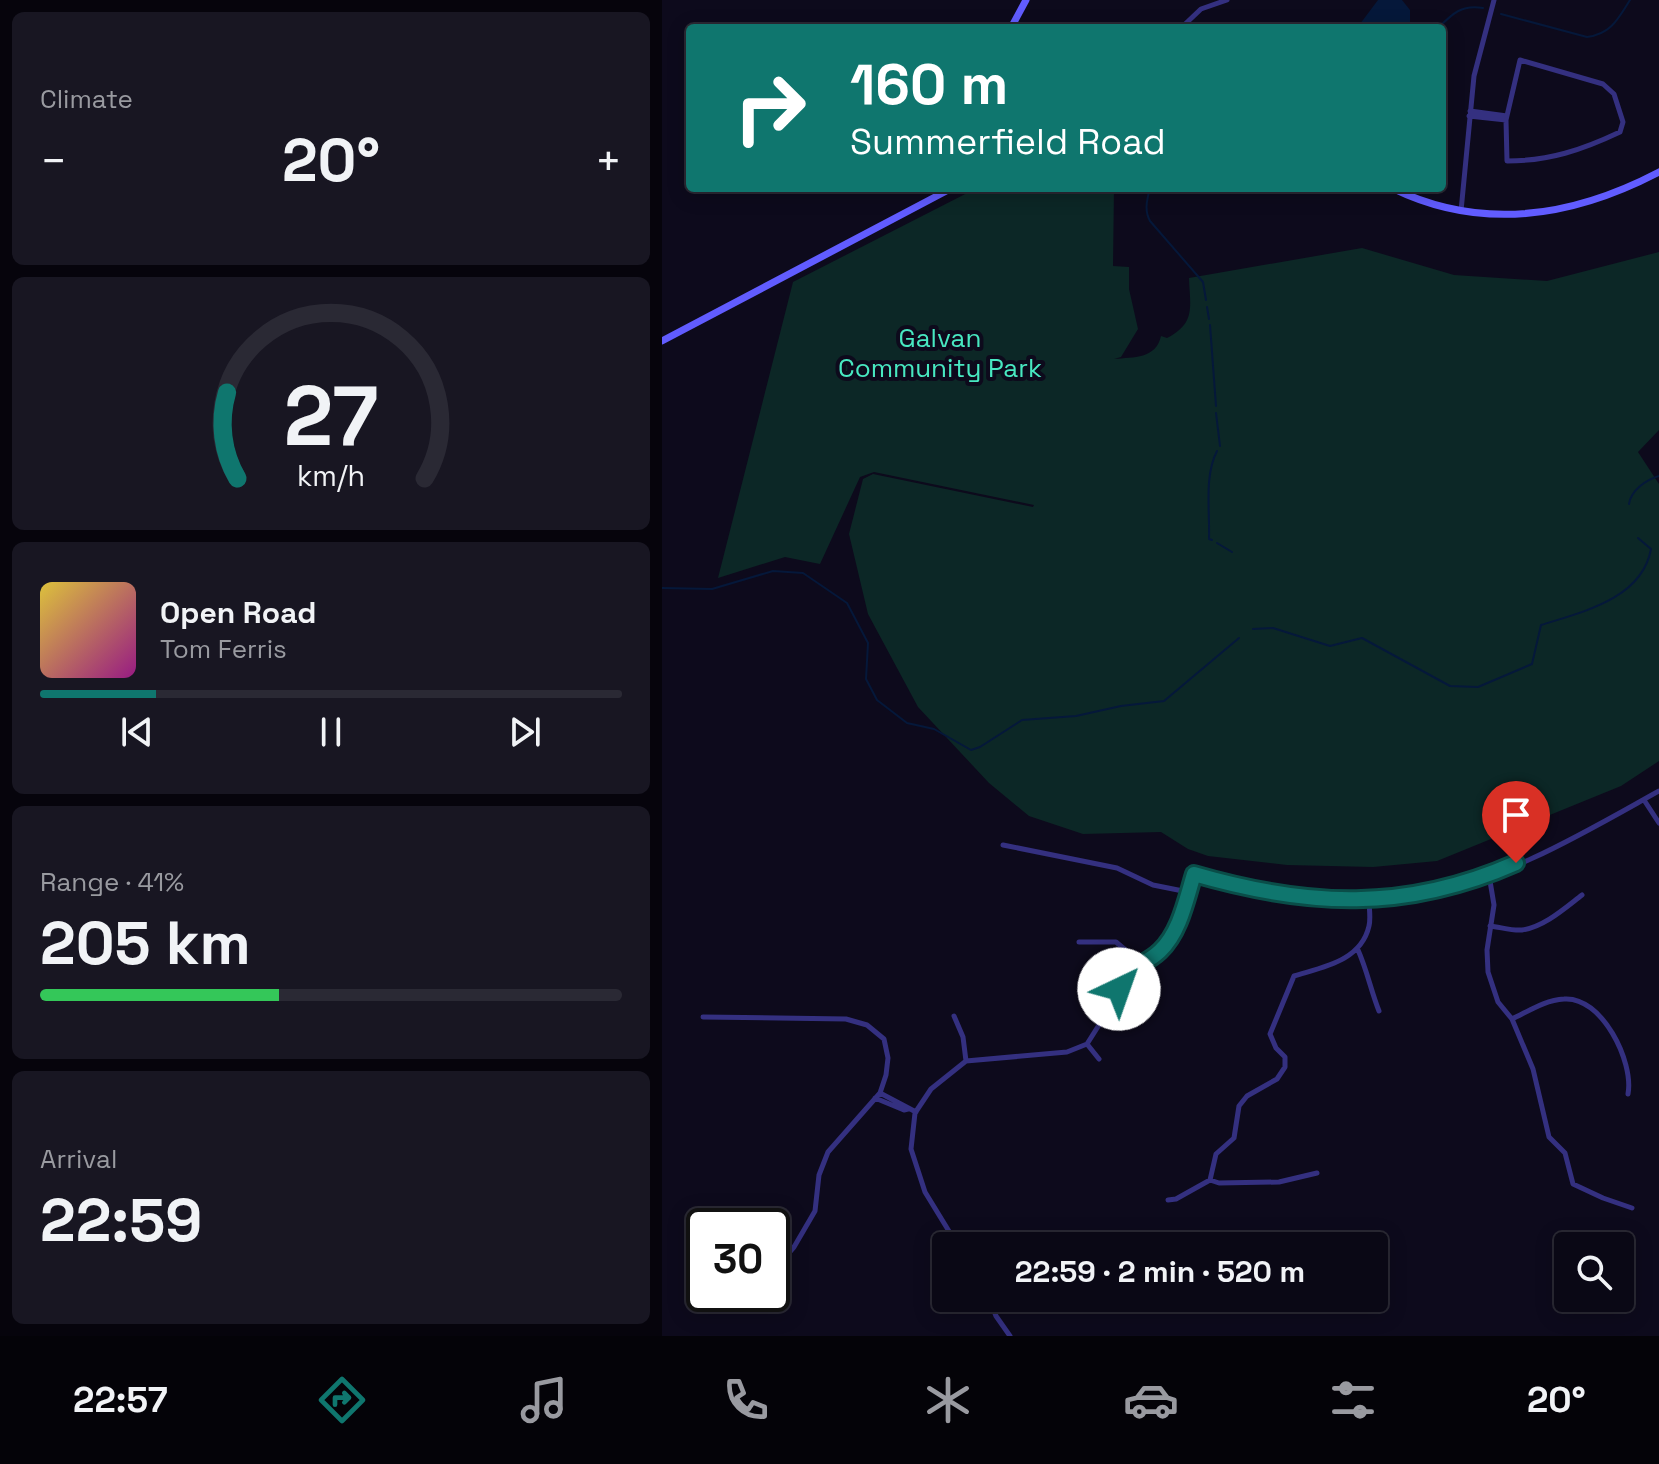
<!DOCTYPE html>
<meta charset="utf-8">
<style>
body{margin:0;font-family:"Space Grotesk",sans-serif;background:#181622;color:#f1f3f6;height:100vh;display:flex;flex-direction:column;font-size:30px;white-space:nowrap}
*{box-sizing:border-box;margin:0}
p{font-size:26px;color:#999aa0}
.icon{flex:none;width:44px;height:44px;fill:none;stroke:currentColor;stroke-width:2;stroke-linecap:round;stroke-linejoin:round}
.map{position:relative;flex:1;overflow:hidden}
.drawer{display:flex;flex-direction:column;gap:12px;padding:12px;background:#06040c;width:662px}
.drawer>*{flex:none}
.top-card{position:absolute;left:24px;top:24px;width:760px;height:168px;border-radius:8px;box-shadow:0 4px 20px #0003,0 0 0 2px #2a2934;background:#0f766e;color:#fff;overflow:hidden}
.controls{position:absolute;left:892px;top:1232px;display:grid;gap:16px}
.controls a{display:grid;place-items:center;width:80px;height:80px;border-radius:8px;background:#0a0815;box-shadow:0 4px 20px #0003,0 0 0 2px #2a2934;font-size:40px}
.speed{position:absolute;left:24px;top:1208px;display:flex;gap:16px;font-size:40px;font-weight:700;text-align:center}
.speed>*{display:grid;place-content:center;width:104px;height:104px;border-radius:50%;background:#0a0815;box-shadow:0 4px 20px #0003,0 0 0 2px #2a2934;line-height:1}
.speed .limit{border:4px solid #111;border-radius:12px;background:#fff;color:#111}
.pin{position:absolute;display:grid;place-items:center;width:68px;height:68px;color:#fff;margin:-82px -34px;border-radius:50% 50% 50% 0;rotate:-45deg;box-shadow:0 0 8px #0007}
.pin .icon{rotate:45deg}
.me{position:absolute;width:88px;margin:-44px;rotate:42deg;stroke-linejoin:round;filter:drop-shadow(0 0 6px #0008)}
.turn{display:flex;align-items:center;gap:28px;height:168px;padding:0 32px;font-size:36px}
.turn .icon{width:104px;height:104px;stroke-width:2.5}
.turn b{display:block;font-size:56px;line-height:68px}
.big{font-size:60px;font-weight:700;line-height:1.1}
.drawer .card{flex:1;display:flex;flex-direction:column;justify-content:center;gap:12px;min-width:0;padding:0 28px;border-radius:12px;background:#181622}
.drawer .dial{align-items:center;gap:0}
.dial svg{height:208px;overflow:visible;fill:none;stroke:#2a2934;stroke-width:7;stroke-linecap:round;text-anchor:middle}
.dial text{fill:#f1f3f6;stroke:none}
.song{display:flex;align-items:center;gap:24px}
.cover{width:96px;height:96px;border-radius:12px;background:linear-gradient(135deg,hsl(50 70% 55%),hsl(310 70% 35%))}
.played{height:8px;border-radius:4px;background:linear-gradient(90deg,#0f766e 20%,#2a2934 20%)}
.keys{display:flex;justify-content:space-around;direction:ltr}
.heat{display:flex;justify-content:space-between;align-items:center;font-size:44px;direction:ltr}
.charge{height:12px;border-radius:6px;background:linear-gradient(90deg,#34c759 41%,#2a2934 0)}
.trip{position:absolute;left:270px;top:1232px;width:456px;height:80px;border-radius:8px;background:#0a0815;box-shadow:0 4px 20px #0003,0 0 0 2px #2a2934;font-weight:700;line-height:80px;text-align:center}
.tab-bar{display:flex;height:128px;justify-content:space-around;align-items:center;background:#040308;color:#999aa0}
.tab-bar .icon{width:56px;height:56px}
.tab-bar .selected{color:#0f766e}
.tab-bar b{font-size:36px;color:#f1f3f6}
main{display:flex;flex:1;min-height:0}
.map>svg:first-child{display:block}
.green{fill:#0c2726}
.water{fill:#05183a}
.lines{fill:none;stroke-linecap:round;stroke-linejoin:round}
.stream{stroke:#05183a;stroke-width:2}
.street{stroke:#343080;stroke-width:5}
.secondary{stroke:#615cff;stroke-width:7}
.route-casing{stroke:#0a4d48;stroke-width:20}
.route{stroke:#0f766e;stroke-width:14}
.labels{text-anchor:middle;stroke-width:8;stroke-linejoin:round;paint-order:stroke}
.park-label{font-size:26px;fill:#48e8c1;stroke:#0d0a1c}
</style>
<main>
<section class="drawer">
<div class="card"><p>Climate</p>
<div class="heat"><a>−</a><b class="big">20°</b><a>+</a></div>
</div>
<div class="card dial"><svg viewBox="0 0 100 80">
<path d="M14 69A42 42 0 1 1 86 69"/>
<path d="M14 69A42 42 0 0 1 10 36" stroke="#0f766e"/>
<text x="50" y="56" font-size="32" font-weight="700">27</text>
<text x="50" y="72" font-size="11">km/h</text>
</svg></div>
<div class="card">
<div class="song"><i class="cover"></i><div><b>Open Road</b><p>Tom Ferris</p></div></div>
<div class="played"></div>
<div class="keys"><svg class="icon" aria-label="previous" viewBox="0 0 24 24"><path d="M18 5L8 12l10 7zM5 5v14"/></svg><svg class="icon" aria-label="pause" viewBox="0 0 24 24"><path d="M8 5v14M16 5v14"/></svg><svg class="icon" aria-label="next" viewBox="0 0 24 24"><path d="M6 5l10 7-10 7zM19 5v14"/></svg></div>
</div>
<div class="card"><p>Range · 41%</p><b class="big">205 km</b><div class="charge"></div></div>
<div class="card"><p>Arrival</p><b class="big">22:59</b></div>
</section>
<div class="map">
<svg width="997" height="1336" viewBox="0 0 997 1336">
<rect width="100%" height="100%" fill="#0d0a1c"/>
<!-- green -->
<path class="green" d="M315 188H452L451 266 467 267V289L476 329 459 357 452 359C472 357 494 359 499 336L505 338C534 323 528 307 527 278L700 248 792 275 885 281 997 252V430L976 452 997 484V761L959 786 775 861 711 867 625 865 546 856 526 849 499 832 421 834 367 816 327 783 256 707 206 614 187 534 201 479 211 474 371 507 372 505 212 472 198 477 158 564 123 557 56 578 131 282Z"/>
<!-- water -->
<path class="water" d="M716 0H740L748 10V28H695Z"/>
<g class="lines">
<!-- stream -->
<path class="stream" d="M839 14 925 37C949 34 956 19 968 0
M776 28C790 14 800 4 821 8
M488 188C485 200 482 210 488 221L541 282 544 300
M545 307 547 319
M548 325 554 406
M554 413 558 446
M967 504C969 490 984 480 997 476
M550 540 547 539C548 511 542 476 555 451
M555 543 570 552
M0 588 50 589 111 571 141 573 185 603 206 643 204 679 215 700 245 723 272 729 309 750 318 747 360 720 414 716 459 706 502 701 577 638
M591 629 611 628 668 646 700 638 788 686 816 687 870 664 879 625C920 612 980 599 989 549L976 538"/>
<!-- street -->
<path class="street" d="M519 28 539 9 565 0
M858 60 941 84 952 94 961 122 958 132C920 150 887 161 845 161L844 120Z
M808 111 845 116
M807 116 844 120
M799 211 812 76 832 0
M982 800 997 823
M341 845 455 868 491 885 526 892
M827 875 832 905 825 950 826 972 836 1002 850 1019 871 1069 887 1137 903 1153 911 1184 941 1198 970 1208
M828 926C838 927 850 931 860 930 882 927 903 908 920 895
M417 942H454L479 963
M696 950C705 970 709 991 717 1011
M292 1016 301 1037 304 1061
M41 1017 184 1019 205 1025 222 1039 226 1058 224 1075 218 1093 166 1152 157 1175 153 1211 132 1247 118 1263
M850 1019C867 1011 883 1000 902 999 940 996 972 1062 966 1094
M425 1044 437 1059
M218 1093 254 1112
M213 1098 242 1110 246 1109
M548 1180 557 1183 617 1182 655 1173
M506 1200 514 1199 548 1180 554 1154 572 1138 577 1106 585 1096 615 1079 623 1067V1057L614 1048 608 1034 632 976C661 967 699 961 707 926 709 918 707 908 707 900
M296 1246 263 1192 249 1149 253 1113 269 1089 304 1061 405 1052 425 1044 449 1006 464 972 498 951 515 929 532 874C607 896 684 907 762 894 844 880 925 831 997 791
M327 1298 334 1316 348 1336"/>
<!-- secondary -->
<path class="secondary" d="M349 28 364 0
M730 188C820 232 911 217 997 172
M0 341 290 188"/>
</g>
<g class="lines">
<!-- route casing -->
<g class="route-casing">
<path id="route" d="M457 989C470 960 479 969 498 951 518 932 524 900 532 874 646 907 743 912 854 863"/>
</g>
<!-- route -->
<use href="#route" class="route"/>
</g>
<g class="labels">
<!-- park labels -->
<g class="park-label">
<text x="278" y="347">Galvan<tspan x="278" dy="30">Community Park</tspan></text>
</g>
</g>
</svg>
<div class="controls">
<a><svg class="icon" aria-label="search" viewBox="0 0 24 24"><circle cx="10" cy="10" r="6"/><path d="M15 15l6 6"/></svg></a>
</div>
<div class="speed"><div class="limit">30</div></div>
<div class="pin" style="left:854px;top:863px;background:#d93025"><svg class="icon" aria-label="arrive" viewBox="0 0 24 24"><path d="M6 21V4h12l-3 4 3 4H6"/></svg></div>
<svg class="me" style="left:457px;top:989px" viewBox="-20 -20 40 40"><circle r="19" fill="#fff"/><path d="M0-13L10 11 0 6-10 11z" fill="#0f766e"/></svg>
<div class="trip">22:59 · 2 min · 520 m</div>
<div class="top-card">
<div class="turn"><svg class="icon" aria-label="right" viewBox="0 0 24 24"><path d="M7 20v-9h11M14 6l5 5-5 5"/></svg><div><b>160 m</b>Summerfield Road</div></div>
</div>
</div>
</main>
<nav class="tab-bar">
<b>22:57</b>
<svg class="icon selected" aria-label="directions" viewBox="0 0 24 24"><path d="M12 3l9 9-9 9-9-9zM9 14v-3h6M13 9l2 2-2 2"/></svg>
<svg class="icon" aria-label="music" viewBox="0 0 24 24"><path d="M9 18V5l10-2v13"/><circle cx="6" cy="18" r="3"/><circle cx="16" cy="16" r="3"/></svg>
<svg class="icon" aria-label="phone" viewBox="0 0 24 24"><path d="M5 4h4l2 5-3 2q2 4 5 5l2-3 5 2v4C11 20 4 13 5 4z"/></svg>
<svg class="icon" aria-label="climate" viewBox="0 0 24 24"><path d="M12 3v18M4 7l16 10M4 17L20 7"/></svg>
<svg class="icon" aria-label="car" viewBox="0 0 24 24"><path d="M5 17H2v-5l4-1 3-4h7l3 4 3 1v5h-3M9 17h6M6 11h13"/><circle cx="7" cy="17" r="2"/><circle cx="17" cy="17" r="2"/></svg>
<svg class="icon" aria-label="filters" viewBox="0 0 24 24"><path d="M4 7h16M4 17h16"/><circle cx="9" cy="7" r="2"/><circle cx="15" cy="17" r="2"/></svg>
<b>20°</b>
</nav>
